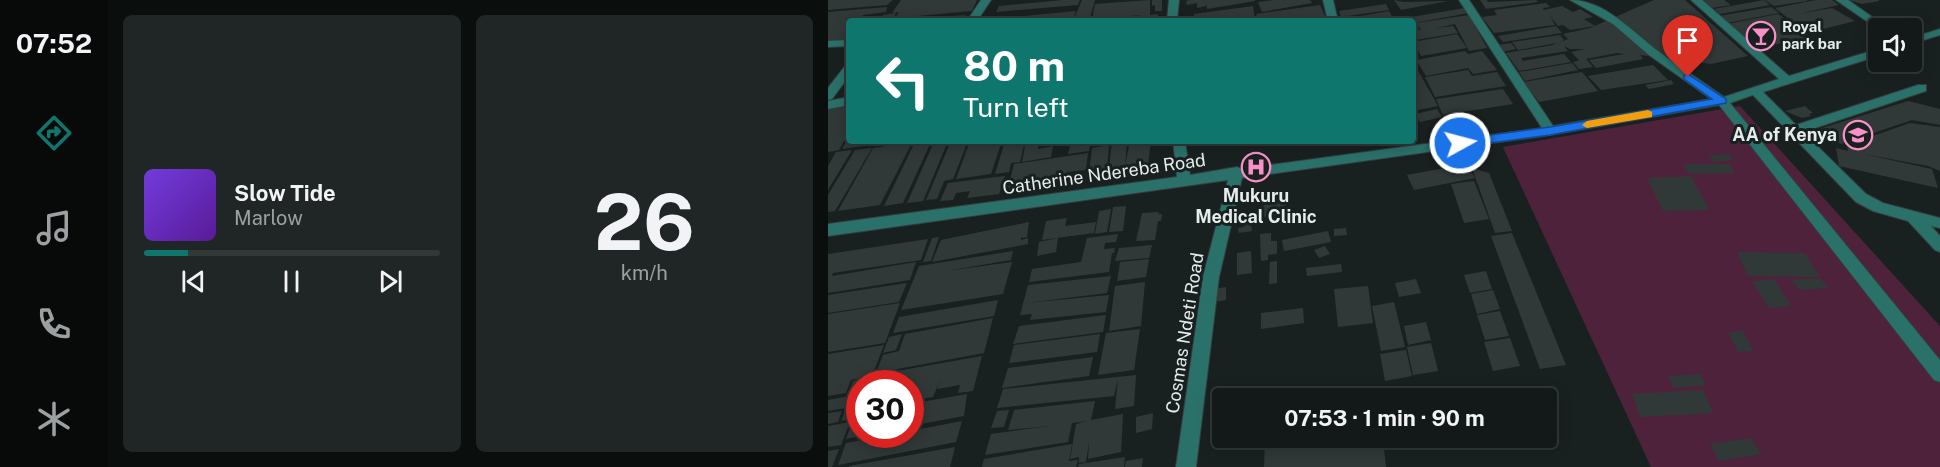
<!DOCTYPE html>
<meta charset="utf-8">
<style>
body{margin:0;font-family:"Public Sans",sans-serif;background:#202625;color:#f1f3f6;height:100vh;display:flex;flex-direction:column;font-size:22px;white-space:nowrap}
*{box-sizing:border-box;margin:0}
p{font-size:20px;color:#9da0a2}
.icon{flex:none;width:33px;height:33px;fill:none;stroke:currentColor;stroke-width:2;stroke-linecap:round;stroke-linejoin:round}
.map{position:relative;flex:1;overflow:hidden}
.panel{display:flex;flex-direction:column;gap:15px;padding:15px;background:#0a0e0d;width:720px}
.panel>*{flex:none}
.guide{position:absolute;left:18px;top:18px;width:570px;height:126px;border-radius:6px;box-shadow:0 3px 15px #0003,0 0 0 2px #323837;background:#0f766e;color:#fff;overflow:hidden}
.fabs{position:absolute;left:1040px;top:18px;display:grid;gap:12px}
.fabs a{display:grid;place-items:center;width:54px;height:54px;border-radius:6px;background:#131918;box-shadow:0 3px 15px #0003,0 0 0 2px #323837;font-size:30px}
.speed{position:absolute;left:18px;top:370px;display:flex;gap:12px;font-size:30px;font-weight:700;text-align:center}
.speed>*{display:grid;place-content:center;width:78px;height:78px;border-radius:50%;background:#131918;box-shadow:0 3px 15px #0003,0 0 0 2px #323837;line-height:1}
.speed .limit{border:9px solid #d22;background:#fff;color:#111}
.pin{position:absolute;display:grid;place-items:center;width:51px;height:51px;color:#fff;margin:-62px -26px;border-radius:50% 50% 50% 0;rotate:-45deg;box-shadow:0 0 6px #0007}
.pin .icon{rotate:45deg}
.me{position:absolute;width:66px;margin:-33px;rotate:83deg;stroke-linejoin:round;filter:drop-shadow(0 0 4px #0008)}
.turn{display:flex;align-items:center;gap:21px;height:126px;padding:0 18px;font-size:27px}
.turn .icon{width:78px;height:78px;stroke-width:2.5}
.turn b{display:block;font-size:42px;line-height:51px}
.panel .tile{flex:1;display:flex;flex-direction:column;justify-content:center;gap:9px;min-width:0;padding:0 21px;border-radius:9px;background:#202625}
.panel .dial{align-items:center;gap:0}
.dial b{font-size:78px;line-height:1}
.song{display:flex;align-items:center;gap:18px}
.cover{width:72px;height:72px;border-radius:9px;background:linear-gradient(135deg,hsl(260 70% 55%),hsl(270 70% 35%))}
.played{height:6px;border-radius:3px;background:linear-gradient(90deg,#0f766e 15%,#323837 15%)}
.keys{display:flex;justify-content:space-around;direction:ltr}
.panel .tiles{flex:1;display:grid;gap:15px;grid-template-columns:repeat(2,1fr)}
.trip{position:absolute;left:384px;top:388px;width:345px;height:60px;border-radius:6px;background:#131918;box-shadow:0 3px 15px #0003,0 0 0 2px #323837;font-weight:700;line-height:60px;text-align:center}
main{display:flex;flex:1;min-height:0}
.tabs{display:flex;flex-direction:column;width:108px;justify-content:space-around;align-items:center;background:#080a0a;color:#9da0a2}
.tabs .icon{width:42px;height:42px}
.tabs .on{color:#0f766e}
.tabs b{font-size:27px;color:#f1f3f6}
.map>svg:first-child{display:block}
.green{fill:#4f223b}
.building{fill:#313938}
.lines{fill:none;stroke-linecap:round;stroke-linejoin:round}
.minor-casing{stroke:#363d3c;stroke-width:2}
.minor{fill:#2a716a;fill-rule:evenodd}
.route{fill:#1a73e8;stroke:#114b97;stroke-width:1.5}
.slow{fill:#f59e0b}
.labels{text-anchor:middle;stroke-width:6;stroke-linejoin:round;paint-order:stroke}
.far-poi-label{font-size:15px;font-weight:bold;fill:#e6ebeb;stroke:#192120;text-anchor:start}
.poi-label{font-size:18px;font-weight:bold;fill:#e6ebeb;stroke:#192120;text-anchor:end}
.street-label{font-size:18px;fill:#e6ebeb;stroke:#192120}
</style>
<main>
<nav class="tabs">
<b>07:52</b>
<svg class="icon on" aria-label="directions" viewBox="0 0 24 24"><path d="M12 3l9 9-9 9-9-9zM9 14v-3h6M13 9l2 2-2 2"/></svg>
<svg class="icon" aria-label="music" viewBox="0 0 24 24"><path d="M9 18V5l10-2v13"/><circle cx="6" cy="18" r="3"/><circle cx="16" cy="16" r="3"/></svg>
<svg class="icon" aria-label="phone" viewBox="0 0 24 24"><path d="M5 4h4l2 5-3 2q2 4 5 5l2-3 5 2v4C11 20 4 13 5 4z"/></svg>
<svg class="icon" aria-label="climate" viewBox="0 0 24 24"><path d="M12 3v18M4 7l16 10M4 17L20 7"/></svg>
</nav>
<section class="panel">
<div class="tiles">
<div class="tile">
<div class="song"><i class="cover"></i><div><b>Slow Tide</b><p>Marlow</p></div></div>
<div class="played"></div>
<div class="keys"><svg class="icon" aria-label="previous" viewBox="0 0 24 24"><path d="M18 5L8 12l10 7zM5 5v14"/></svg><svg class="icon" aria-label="pause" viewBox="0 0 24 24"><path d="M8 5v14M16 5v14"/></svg><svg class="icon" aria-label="next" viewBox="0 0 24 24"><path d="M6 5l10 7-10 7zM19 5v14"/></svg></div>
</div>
<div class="tile dial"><b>26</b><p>km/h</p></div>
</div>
</section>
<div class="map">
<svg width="1112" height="467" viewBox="0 0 1112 467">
<rect width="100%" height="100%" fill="#192120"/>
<!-- green -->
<path class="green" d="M912 106 1112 326V467H823L675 147Z"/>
<!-- building -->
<path class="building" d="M0 0H65L59 5 0 10Z
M73 0H149L144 11 67 18 71 12 64 13Z
M235 0H252L250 5 168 12 171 6Z
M254 0H267L261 21H245Z
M322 0V15L330 14V21H283L313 15 264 20 267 4Z
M324 0H334V11H327V5L324 6Z
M362 0H427V1L379 9 378 3V6L369 8V3L359 5 358 1Z
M445 0H482L484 3 434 12 430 2Z
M566 0 576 2 620 1 573 10Z
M652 0H659L660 2 708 0 710 2 658 9Z
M826 0H857L920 56 883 64 812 55 815 59 768 68 761 60 796 54 789 53 758 59 765 67 751 69 745 62 751 60 743 52 757 49H742L736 46 740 51 693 58 695 61 736 54 743 62 691 71 678 53 725 45 729 43 690 50 684 42 732 35 736 40 733 42 740 39 735 34 762 28Z
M875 0H896L903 5 884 8Z
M936 0 942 5 892 14 886 9Z
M937 0H979V1L946 6Z
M988 0H1004L1011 5 970 14 1004 8 1027 21 979 33 947 8Z
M1020 0H1051V1L1034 4Z
M718 3 722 7 715 8 716 10 734 6 745 12 752 9 765 17 756 19 767 26 742 30 735 25 730 26 722 16 727 25 718 26 712 18 718 26 666 33 654 17 669 15 666 10Z
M558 4 561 10 513 17 511 11Z
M492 5 499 20 430 21 428 14Z
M425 6 427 20 367 21 366 14Z
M59 7 58 12 35 15 30 21H21V34L17 39 0 41V12Z
M943 7 951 13 899 23 891 16Z
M637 8 641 13 586 23 591 30H585V21H579L577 18Z
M248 11 245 19 164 21 165 19Z
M561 11 565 18 546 21H522L521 18Z
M68 13 64 21H52L55 15Z
M950 14 983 37 930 48 899 24Z
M137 15 135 21H91V19Z
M641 15 659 48 641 51 627 24 608 28 625 26 630 33 587 40 585 36V31L593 30 588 23Z
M728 26 734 33 675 42 670 36Z
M629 34 639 48 593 56 585 42Z
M683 43 688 49 674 52 669 45Z
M585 48 591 58 585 59 588 67 610 106 585 111Z
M637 51 640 54 654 51 669 70 645 74 640 68 598 76 588 60Z
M744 63 750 70 697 81 691 72Z
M825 65 840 80 773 90 760 76Z
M640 70 644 76 669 72 678 86 607 97 597 77Z
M754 72 770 91 711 102 696 82Z
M843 80 846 84 821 89 817 85Z
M675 89 685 104 615 115 608 99Z
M1080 101 1112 109V125L1084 120 1013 144 988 130Z
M21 103V132L11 150 0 152V106Z
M977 106 985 113 981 114 983 116 974 118 957 111Z
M609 109 614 117 592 122 587 114Z
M1082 123 1112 127V171L1100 166 1035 154 1104 169 1110 188 1011 166 1008 148 1020 151 1019 145Z
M21 137V141H37L35 146 14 149Z
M57 141H80L79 144 85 141 52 205 10 211 45 148 55 147Z
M120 141 95 201 79 203 106 142Z
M123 141H140L125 179 116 181 109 199 98 200Z
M142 141H174L163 174 128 179Z
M177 141H197L192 162 183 163 181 172 167 174Z
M198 141H211L210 149 225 146 223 157 194 162Z
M243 141H263L261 151 240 154Z
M284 141H299L297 167 281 170Z
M302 141H323L320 164 297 166Z
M103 142 75 203 56 206 86 144Z
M281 145 279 170 261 173 264 148Z
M44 148 7 211 0 212V195L27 150Z
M24 150 0 190V166L8 152Z
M260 153 258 170 239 172 238 179 180 188 186 164Z
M901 154 905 160 886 162 881 156Z
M639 164 647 178 586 190 579 175Z
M856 164H901L907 173 861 174Z
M644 168 661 173 684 231 667 233Z
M177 176 171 194 139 198 142 191 128 193 125 200 112 201 120 183Z
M863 176 881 210 835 211 819 178Z
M646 181 661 219 636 223 623 184Z
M451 193 462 202 440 219 428 212Z
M298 206 295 231 281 232 285 207Z
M283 209 279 232 267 234 271 211Z
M331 212 330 214H334L333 221H330L327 240 308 241 314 213Z
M239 218 237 226 268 222 266 233 214 240 218 221Z
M422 218 424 231 411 233 410 228 416 227 414 220Z
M201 222 199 237 193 238V240L200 238V244L104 262 113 240Z
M518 228 519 235 506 236V229Z
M500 231 503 242 456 251 454 240Z
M443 233V241H449V254L440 255V260L433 261 432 234Z
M684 233 738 365 712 369 663 236Z
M290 234 288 242 277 243 276 249 287 248 286 253H284L281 272 201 282 204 269 253 262 259 238Z
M111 237 103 261 95 262 104 238Z
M230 238 228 252 209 256 211 242Z
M100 239 93 260 5 273 4 276 88 262 82 280 0 293V254Z
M324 245 321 258 287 261 291 248Z
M497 246 502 254 491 258 486 250Z
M185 251 183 260 118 271 184 262 175 294 73 310 91 266Z
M423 251 424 273 409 275V253Z
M909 252 977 253 992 277 920 276Z
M321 259 318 277 289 281 292 262Z
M449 261V283L441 284 442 262Z
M513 264 514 272 479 276 478 268Z
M658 271 664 289 642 293 636 275Z
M283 276 279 293 198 303 281 295 278 312 202 320 204 314 192 315 200 285Z
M992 278 1000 288 971 290 964 280Z
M588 279 593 293 571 297 567 283Z
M946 279 963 306 941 308 924 281Z
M317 282 313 326 281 331 287 286Z
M79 283 71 302 0 313V295Z
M540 286 545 323 510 327 506 289Z
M398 287V300L386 302V289Z
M665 290 672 309 649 314 643 294Z
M170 300 166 316 65 333 71 317Z
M566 302 577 347 553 351 544 306Z
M72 303 57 343 0 352V314Z
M475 308 476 323 433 329V313Z
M672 311 681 336 657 340 649 315Z
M278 315 275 332 185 344 191 326Z
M165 318 156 353 48 373 55 355 71 351 77 334Z
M598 322 603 340 580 345 576 326Z
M312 329 306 370 270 375 278 333Z
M915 331 925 351 910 352 900 332Z
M74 334 68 350 55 353 61 337Z
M272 334 269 352 181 363 186 345Z
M682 338 692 366 665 371 656 342Z
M603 343 610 371 585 375 579 347Z
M56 345 44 376 23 380 18 393 0 396V354Z
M578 350 584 376 557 381 552 354Z
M154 356 145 391 130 393 132 385 109 389 113 378 105 397 82 401V384H59L63 372Z
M265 357 261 376 174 388 180 368Z
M56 374 53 384H32V392L20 394 25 381Z
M873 374 878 385 846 388 840 376Z
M308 375 306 406 287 409 290 379 286 396 169 408 175 389Z
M875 390 885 413 812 417 804 394Z
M32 394 23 419 13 421 18 408 0 411V400Z
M139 394 136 416 82 426V404Z
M267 401 263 420 295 414 293 452 260 459 261 442 258 462 251 463V457L242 459 248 424 259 421 244 423 240 442 157 455 163 434 221 426 180 430 186 410Z
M181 410 176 427 163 428 169 411Z
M14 411 10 422 0 424V413Z
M32 413V436L18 439 27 414Z
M325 413 324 429 308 433V417Z
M134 421 128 442 10 465 18 443 61 435H82V431Z
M22 422 13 445 0 447V426Z
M437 438H555L558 467H436Z
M923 438 933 454 891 461 882 444Z
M244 444 241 461 250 460 248 467H154L156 459Z
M127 447 122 467H21V466Z
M11 449 4 467H0V451Z
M297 457 296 467H250L251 464Z
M315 458 314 467H297L298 461Z"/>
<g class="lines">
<!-- minor casing -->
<g class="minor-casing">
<path id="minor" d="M153 0H163L149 21H139Z
M341 0H351L349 21H339Z
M495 0H505L510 21H500Z
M631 0H641L725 126 883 99 821 55 785 24 742 0C777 0 803 31 830 51 851 67 874 81 896 97L951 79 863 0H874L961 76 1050 49V56L935 92 968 125 1090 85H1098V91L975 132 1038 194 1055 203 1112 218V228L1103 226 1112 236V252L1107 250 1080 221 1045 211 1028 202 925 95 902 103 1112 360V382L1106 380 891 105 722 135 414 178 391 277 368 467H348L375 277 400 180 0 236V224L349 177 345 141H357L362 175 409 167 413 169 714 128Z
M1008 0H1020L1060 28 1050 29Z
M1112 29V35L1083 44V38Z
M21 40V46L0 47V41Z
M21 65V76L4 99 0 100V88L17 66Z
M21 97V105L0 109V101Z"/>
</g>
<!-- minor -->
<use href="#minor" class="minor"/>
</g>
<!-- route -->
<path class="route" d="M860 74 898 99V103L722 135 632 147 626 143 632 139 722 127 884 99 856 79V75Z"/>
<!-- slow -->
<path class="slow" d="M820 110 824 112V117L759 128 754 125 759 121Z"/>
<!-- icons -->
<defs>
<g id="bar-ring" transform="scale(1.5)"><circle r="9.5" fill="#192120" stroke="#f98fc8" stroke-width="1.5"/><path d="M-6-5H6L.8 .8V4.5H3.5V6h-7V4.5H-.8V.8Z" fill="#f98fc8"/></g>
<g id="university-ring" transform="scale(1.5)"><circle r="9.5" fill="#192120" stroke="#f98fc8" stroke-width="1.5"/><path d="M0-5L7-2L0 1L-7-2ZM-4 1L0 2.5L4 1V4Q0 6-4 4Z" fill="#f98fc8"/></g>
<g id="hospital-ring" transform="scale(1.5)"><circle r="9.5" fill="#192120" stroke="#f98fc8" stroke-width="1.5"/><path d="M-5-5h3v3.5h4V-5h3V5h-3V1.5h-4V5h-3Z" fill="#f98fc8"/></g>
</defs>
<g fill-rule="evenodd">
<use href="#bar-ring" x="933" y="36"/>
<use href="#university-ring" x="1030" y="135"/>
<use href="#hospital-ring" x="428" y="167"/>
</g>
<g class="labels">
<!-- far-poi labels -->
<g class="far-poi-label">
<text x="954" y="32">Royal<tspan x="954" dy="17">park bar</tspan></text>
</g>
<!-- poi labels -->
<g class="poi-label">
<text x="1009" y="141">AA of Kenya</text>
<text x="428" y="202" text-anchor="middle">Mukuru<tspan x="428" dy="21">Medical Clinic</tspan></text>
</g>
<!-- street labels -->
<g class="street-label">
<text transform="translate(276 174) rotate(-8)" y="6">Catherine Ndereba Road</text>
<text transform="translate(357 333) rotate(-81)" y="6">Cosmas Ndeti Road</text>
</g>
</g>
</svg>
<div class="fabs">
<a><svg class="icon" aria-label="sound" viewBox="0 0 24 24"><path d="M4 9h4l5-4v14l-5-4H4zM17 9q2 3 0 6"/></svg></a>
</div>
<div class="speed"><div class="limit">30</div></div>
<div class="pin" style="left:860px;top:77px;background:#d93025"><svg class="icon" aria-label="arrive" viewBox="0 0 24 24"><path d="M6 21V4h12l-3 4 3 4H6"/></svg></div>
<svg class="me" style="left:632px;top:143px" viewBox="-20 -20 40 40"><circle r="17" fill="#1a73e8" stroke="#fff" stroke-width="3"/><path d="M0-11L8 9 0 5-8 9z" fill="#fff"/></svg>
<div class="trip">07:53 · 1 min · 90 m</div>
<div class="guide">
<div class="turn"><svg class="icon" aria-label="left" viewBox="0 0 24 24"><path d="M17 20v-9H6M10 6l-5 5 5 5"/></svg><div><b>80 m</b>Turn left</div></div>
</div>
</div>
</main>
